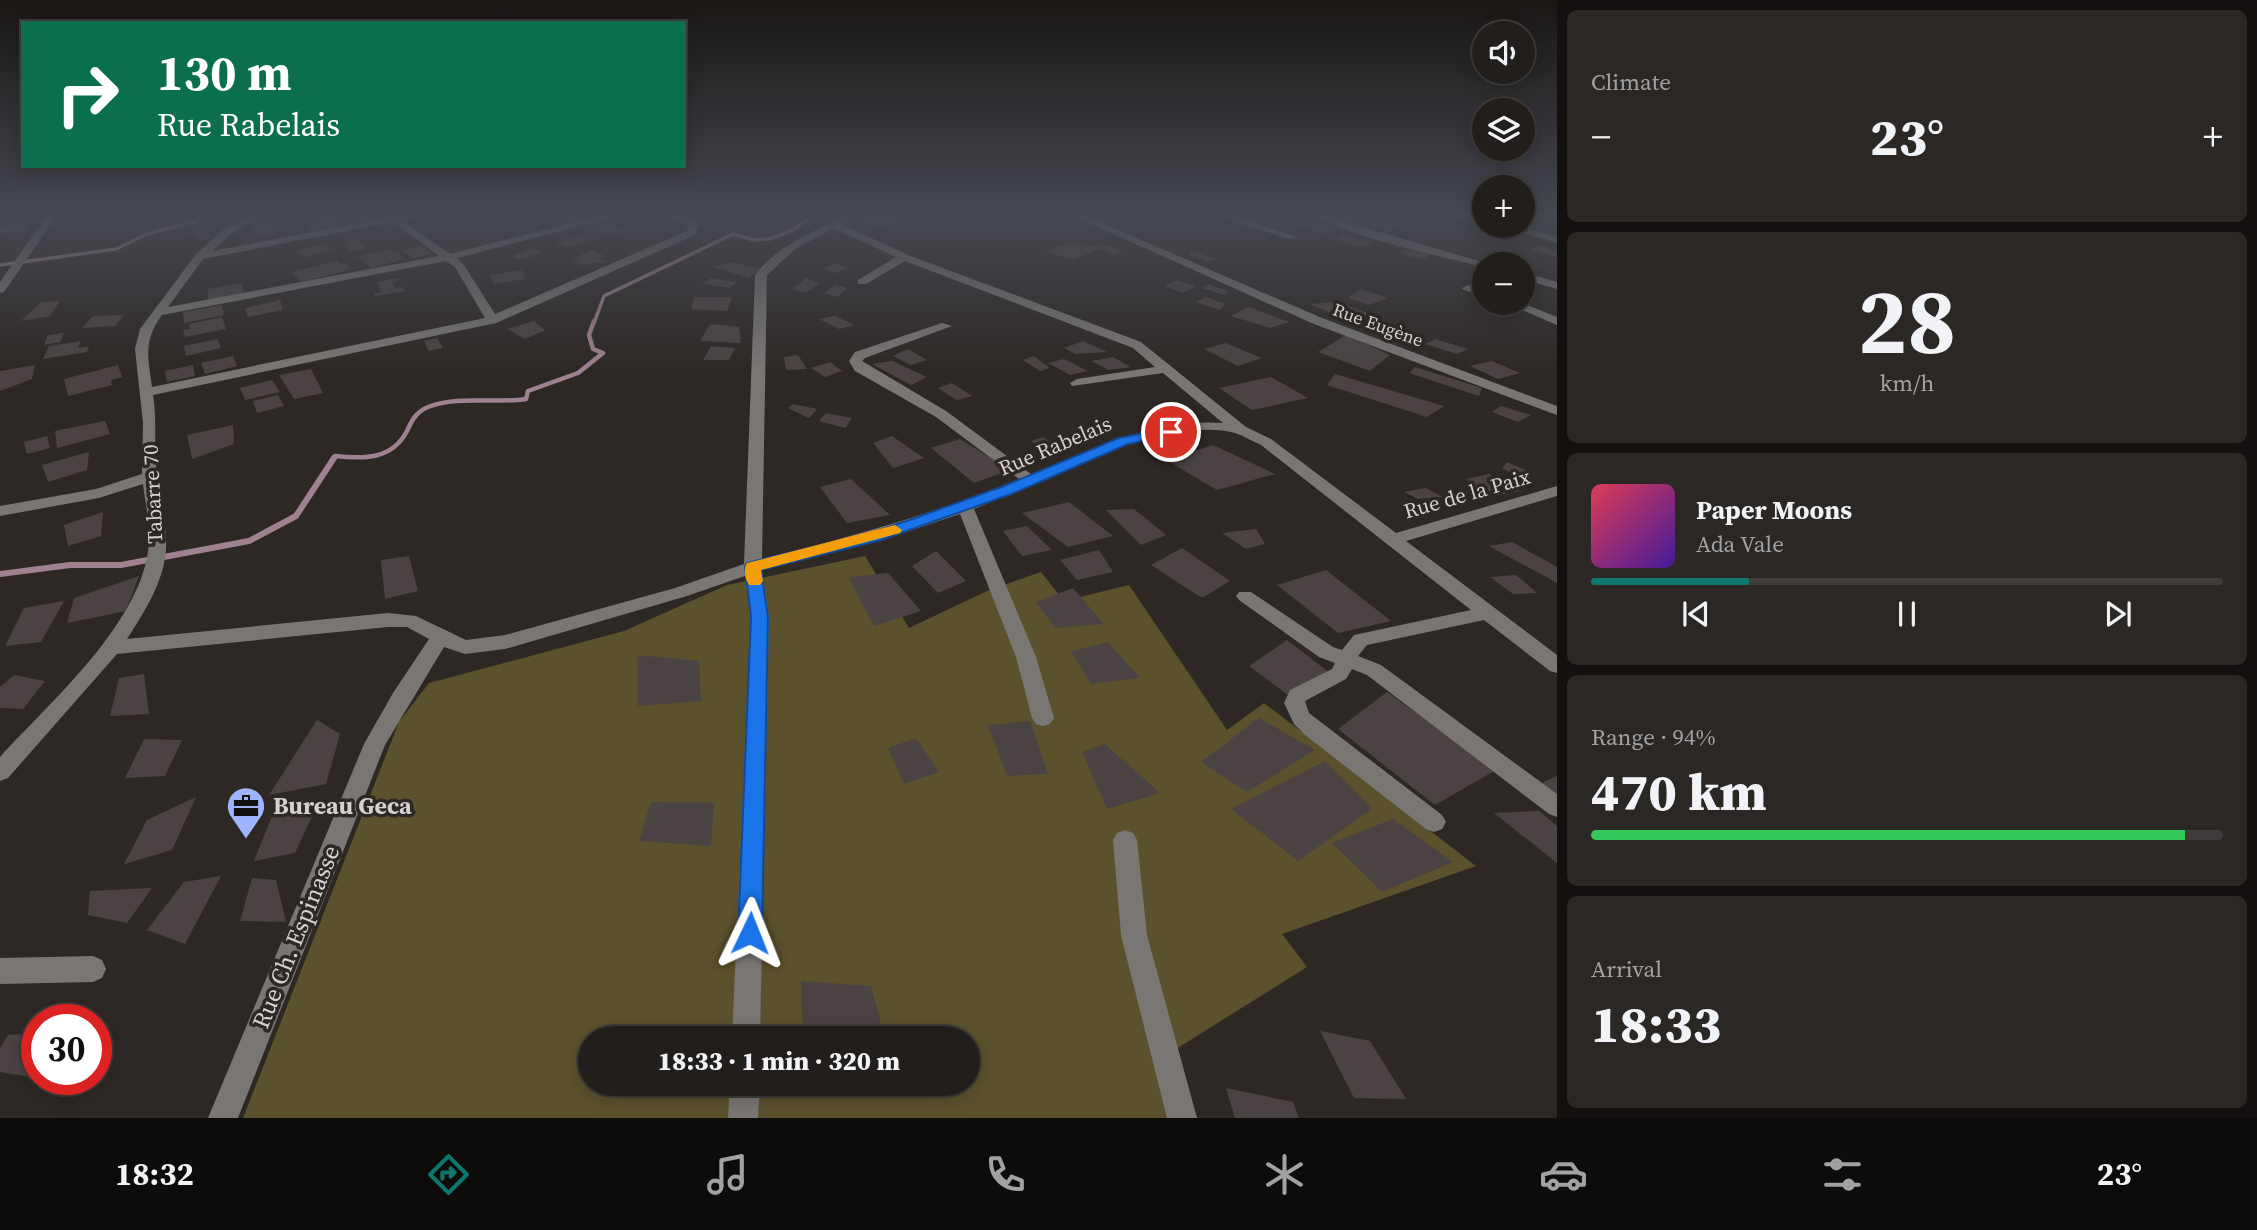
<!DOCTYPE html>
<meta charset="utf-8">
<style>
body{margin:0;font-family:"Source Serif 4",serif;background:#2a2725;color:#f1f3f6;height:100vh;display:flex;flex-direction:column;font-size:26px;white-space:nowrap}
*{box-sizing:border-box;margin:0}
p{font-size:23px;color:#a2a2a3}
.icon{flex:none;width:38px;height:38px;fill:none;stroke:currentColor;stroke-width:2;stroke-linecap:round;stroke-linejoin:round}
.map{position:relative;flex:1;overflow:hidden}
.panel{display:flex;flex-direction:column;gap:10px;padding:10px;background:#13100f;width:700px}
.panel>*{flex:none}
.top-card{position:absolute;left:21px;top:21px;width:665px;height:147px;border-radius:0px;box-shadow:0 4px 18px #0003,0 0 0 2px #3f3c3b;background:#0b6e4f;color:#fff;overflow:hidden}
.tools{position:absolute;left:1472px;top:21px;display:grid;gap:14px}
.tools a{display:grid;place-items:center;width:63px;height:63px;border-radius:50%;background:#221e1c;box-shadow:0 4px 18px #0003,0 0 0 2px #3f3c3b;font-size:35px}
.speed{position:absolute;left:21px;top:1004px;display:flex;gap:14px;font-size:35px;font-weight:700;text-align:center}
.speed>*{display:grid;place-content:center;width:91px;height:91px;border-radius:50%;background:#221e1c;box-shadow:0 4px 18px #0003,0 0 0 2px #3f3c3b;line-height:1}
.speed .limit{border:10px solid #d22;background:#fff;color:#111}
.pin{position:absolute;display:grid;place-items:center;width:60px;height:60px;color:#fff;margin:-30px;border:4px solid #fff;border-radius:50%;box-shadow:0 2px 7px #0007}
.me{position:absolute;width:77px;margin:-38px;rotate:2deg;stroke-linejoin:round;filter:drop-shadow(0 0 5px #0008)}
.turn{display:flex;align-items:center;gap:24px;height:147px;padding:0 21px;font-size:32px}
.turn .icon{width:91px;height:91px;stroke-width:2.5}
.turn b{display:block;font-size:49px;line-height:60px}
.big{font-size:52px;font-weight:800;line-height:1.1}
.panel .widget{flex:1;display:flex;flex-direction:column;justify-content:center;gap:10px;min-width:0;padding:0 24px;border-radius:10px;background:#2a2725}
.panel .dial{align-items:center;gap:0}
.dial b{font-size:91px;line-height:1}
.song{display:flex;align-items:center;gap:21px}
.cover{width:84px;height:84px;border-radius:10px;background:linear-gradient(135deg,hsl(350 70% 55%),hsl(260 70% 35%))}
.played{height:7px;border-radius:4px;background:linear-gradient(90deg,#0f766e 25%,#3f3c3b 25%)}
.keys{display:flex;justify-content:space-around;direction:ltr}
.heat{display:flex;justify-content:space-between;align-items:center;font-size:38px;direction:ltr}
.charge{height:10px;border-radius:5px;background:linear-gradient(90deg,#34c759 94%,#3f3c3b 0)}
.trip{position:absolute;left:578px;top:1026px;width:402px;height:70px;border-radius:35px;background:#221e1c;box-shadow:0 4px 18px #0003,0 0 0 2px #3f3c3b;font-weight:800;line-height:70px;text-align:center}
.menu{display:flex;height:112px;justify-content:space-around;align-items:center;background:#0e0c0b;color:#a2a2a3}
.menu .icon{width:49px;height:49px}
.menu .selected{color:#0f766e}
.menu b{font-size:32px;color:#f1f3f6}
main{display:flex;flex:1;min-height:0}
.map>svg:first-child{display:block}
.green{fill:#5c512d;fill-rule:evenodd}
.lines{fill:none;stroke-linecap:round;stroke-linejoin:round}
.stream-far2{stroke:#9f818f;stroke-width:3.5}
.stream-far1{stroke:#9f818f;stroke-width:4.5}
.stream{stroke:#9f818f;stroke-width:6}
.building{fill:#4b4343}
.minor{fill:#797674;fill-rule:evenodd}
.route{fill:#1a73e8;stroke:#114b97;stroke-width:2}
.slow{fill:#f59e0b}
.labels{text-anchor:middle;stroke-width:7;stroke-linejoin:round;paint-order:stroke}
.far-street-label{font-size:18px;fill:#d6d1d0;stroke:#2e2825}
.street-label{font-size:21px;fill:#d6d1d0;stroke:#2e2825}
.near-poi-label{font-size:24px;font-weight:bold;fill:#d6d1d0;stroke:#2e2825;text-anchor:start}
.near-street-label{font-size:24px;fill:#d6d1d0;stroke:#2e2825}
</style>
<main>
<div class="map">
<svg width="1557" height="1118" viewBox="0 0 1557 1118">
<rect width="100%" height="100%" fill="#2e2825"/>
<!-- green -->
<path class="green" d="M865 556 909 628 987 591 1041 572 1064 601 1129 585 1227 730 1264 703 1476 866 1282 934 1307 967 1176 1049 1197 1118H243L399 722 429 683 624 631 727 585ZM590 1038H968V1083H590Z"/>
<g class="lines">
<!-- stream-far2 -->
<path class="stream-far2" d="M0 265 116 249 147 234 200 220V214
M594 323 604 296 733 234 754 240 769 239 789 232 807 220 802 214"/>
<!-- stream-far1 -->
<path class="stream-far1" d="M332 460 335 456C363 459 392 460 407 431 412 420 416 412 428 407 458 395 494 404 526 399L528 391 578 373 603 353 593 349 589 335 594 321"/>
<!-- stream -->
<path class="stream" d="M0 574 70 565H121L249 541 296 516 334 458"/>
</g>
<!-- building -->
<path class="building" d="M379 214 387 219 361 224 355 217Z
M868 214H874L898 219 884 227 859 221Z
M337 218V227L309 231 311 222Z
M1308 221 1335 229 1323 233 1295 225Z
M1383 221 1401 226 1390 232 1371 226Z
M267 223 277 234 258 237 251 227Z
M612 223 627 231 610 236 595 227Z
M31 224 26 231 0 233V227Z
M204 229 211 238 197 241 189 232Z
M1341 234 1374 242 1360 247 1336 239Z
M579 235 590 240 566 248 555 243Z
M352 240 359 241 367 248 351 252 341 242Z
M1072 241 1092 247 1102 243 1124 252 1115 255 1098 249 1074 260 1045 251Z
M324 244 332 249 306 257 297 251Z
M421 245 433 253 413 259 402 250Z
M1539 246 1557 251V257L1529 250Z
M533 248 543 253 519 260 512 256Z
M1404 249 1430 255 1423 260 1401 254Z
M383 250 398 251 401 255 395 257 402 256 404 259 371 268 358 257Z
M591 250 605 256 599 258 606 261 582 265 573 262 578 260 574 258Z
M1192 251 1216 259 1208 262 1189 255Z
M337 261 340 264 345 263 353 269 301 282 291 272Z
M731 262 760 269 749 278 714 267Z
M835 263 848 268 835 273 822 269Z
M522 270 526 279 494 284 490 275Z
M400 278 401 280 392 282 395 288 403 287 405 291 375 296 374 293 381 292 377 282Z
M711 278 737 282 729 288 702 284Z
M806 278 820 283 806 293 793 289Z
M1177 280 1196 286 1183 293 1165 286Z
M242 283 244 294 208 300V289Z
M1208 284 1228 291 1224 295 1202 288Z
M835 285 847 288 837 297 824 293Z
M1361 289 1388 298 1369 305 1348 298Z
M694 297H732L727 311 691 309Z
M1206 297 1225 304 1220 310 1196 302Z
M280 300 283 310 248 317 245 308Z
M60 301 50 316 21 321 41 302Z
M1336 302 1370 314 1354 323 1310 304Z
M222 305 224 315 184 323 183 312Z
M1249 307 1289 322 1270 328 1231 316Z
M124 315 115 326 82 328 93 316Z
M835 316 855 325 839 329 819 319Z
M222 317 226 329 185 337 183 330 190 329 189 324Z
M534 321 545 330 525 339 507 329Z
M710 324 739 327 741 343 700 341Z
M64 333 60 342 44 345 48 335Z
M1346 335 1390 355 1370 371 1318 352Z
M437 338 443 348 429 351 424 341Z
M218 339 221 348 186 356 184 346Z
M1435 339 1468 349 1457 354 1425 344Z
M81 341 78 348 89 346 87 352 43 359 49 346Z
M1083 341 1107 352 1075 354 1064 348Z
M1226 343 1262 358 1238 366 1204 349Z
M711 346 735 348 729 360H703Z
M908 349 927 360 911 365 893 356Z
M798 355 807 369 786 370 784 357Z
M233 356 237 366 205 374 201 363Z
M1034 356 1050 368 1040 371 1023 360Z
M1113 357 1131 367 1109 370 1091 361Z
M1064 359 1088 371 1070 375 1048 363Z
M892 361 927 377 911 385 872 364Z
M1492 361 1520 373 1498 379 1470 366Z
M830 362 842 371 825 377 811 368Z
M35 365 32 379 0 391V371Z
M118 365 122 377 111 380 112 385 68 396 64 379Z
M193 365 195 376 167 382 165 371Z
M1415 367 1482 388 1479 396 1409 373Z
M311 369 323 393 294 399 279 375Z
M1335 374 1444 406 1427 417 1327 385Z
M1271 377 1308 398 1252 410 1219 388Z
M272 380 280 392 245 400 240 388Z
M952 383 972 396 957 400 938 388Z
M278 395 284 406 257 413 253 401Z
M793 404 817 409 809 418 788 408Z
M1501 406 1531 415 1518 422 1492 412Z
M826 413 852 418 845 428 819 421Z
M105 421 110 434 57 448 55 431Z
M233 425 234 444 192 459 187 435Z
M47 436 50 448 27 454 24 442Z
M892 436 924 458 893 468 873 443Z
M1043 437 1058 447 1048 453 1031 441Z
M960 439 1010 470 974 483 931 448Z
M1213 445 1275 474 1217 490 1166 460Z
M89 452 87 470 48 482 42 465Z
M1507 462 1530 472 1519 477 1502 468Z
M1489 474 1520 491 1493 496 1466 479Z
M851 479 890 515 847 523 820 487Z
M1426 488 1442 497 1418 499 1404 492Z
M1069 502 1113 536 1068 547 1022 513Z
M1134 509 1166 535 1141 545 1106 510Z
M103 512 101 536 68 546 64 525Z
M1027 526 1052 550 1022 556 1003 531Z
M1256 529 1265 544 1246 549 1222 533Z
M1512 542 1557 567V583L1489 546Z
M1182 548 1230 581 1202 598 1151 565Z
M1099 550 1113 572 1077 580 1060 560Z
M936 551 966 581 938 593 912 566Z
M409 556 418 591 385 599 381 560Z
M1326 570 1391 621 1338 633 1277 585Z
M888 573 921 611 874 626 848 577Z
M1516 575 1537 593 1513 594 1490 577Z
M139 576 126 611 67 623 74 598Z
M1073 588 1104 624 1055 628 1036 602Z
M64 601 41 642 5 646 24 608Z
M1287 640 1330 673 1288 695 1249 666Z
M1108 642 1140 678 1091 684 1071 651Z
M637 655 699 661 701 701 638 706Z
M144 674 149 714 110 716 119 678Z
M14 675 45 681 23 709 0 708V687Z
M1387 692 1496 770 1435 805 1338 729Z
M1259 718 1315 750 1247 792 1201 762Z
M317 720 340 734 326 784 269 795Z
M1030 721 1048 774 1007 776 988 725Z
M916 738 939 772 904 784 888 748Z
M144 739 182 740 165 776 125 778Z
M1105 744 1160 793 1107 809 1082 752Z
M1325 761 1372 809 1298 861 1231 809Z
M1557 776V800L1537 785Z
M196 797 172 850 124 864 147 820Z
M319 801 295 853 254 861 276 806Z
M651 802 714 803 711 846 639 841Z
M1539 811 1557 826V863L1494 813Z
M1393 819 1453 862 1382 892 1332 843Z
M221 876 185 944 147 930 184 882Z
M252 878 276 880 286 922 240 921Z
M152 888 127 923 88 915 90 891Z
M801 981 871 986 885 1038 803 1037Z
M1320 1031 1370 1041 1406 1099 1354 1098Z
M37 1033V1078L0 1072V1048L8 1035Z
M1226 1088 1293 1102 1299 1118H1235Z"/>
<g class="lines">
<!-- minor -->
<path class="minor" d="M48 214H58L4 292 0 293V282Z
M255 214H267L232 233 212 251 409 214H427L403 221 450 254 606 214H621L619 216 457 258 464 265 495 314 687 231 689 226 666 214H678L700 225 695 235 496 323 153 395C157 418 154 442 156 465 159 490 165 515 166 540 168 576 145 611 127 639L388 613 416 616 466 640 505 635 675 588 744 564 755 275C778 244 813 234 844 214H855L841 224 908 255 1141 342 1246 427 1271 439 1396 533 1557 486V496L1406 541 1557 655V673L1550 671 1484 620 1367 645 1358 656 1381 665 1557 794V817L1549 814 1367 675 1352 669 1346 679 1305 701 1309 713 1442 815 1446 822 1442 829 1434 832 1426 829 1305 735 1294 724 1284 703 1290 690 1332 669 1335 663 1319 657 1239 600 1236 596 1239 592H1251L1333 647 1342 650 1354 635 1471 610 1261 445C1252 441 1244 436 1235 433 1202 424 1162 436 1129 444L974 509 1036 657 1054 718 1050 724 1043 726 1036 724 1032 718 1016 657 960 514 882 540 762 570 769 617 760 1038H732L751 617 745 576 687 596 505 649 465 654 444 647 385 745 238 1118H208L364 744 393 693 429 639 407 627H388L117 654 8 778 0 781V757C50 702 144 621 149 543 151 525 145 503 143 484L99 498 0 516V506L96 489 142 474 143 423 135 349 140 329 196 254 224 229ZM393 222 439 256 168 307 203 259ZM833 228 896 257 858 280V284H866L905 261 1133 348 1155 367 1077 379 1070 383 1072 386 1163 373 1223 423C1155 418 1093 449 1031 474L946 411 862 361 865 358 952 326 942 323 855 352 849 361 855 371 936 417 1019 479C935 514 850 537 762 559L767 275 794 250ZM446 261 455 267 485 318 152 387C148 357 143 341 162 315Z
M1069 214H1081L1322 318 1557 406V415L1314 324Z
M1213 214H1227L1297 237 1288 239Z
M1317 214H1328L1336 219 1489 264H1484V267C1448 258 1341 236 1317 214Z
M1367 214H1461L1484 217V223L1451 218 1372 217Z
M1501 226H1516L1557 237V243Z
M1522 272 1557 282V289L1522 279Z
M1468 285 1484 289V296L1464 290 1462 288Z
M1506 303H1522L1557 317V325Z
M1125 830 1133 833 1137 840 1147 935 1197 1118H1167L1121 935 1113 840 1117 833Z
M93 956 102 960 106 969 102 978 93 982 0 984V958Z
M730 1083H760L758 1118H728Z"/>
</g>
<!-- sky -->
<linearGradient id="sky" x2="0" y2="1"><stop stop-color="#191614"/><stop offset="0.58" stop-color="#464851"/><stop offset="1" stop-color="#464851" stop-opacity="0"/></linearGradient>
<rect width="1557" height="370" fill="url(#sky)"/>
<!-- route -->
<path class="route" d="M1171 428 1176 429V434L1128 444 1014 493 881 540 761 570 768 617 762 933 758 941 750 944 742 941 738 933 751 617 745 567 747 563 871 533 915 518 1004 486 1119 438Z"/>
<!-- slow -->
<path class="slow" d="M895 525 902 530 900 533 761 570 763 581 760 585H749C745 579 743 569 747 563Z"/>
<!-- icons -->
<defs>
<g id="office-pin" transform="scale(2.0125)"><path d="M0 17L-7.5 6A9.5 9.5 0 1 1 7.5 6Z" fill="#9eb4fd" stroke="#2e2825"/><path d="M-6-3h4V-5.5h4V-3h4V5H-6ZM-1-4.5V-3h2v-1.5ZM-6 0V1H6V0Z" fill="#111"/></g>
</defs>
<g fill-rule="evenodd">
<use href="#office-pin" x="246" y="806"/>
</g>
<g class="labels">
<!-- far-street labels -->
<g class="far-street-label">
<text transform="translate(1378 325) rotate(20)" y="6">Rue Eugène</text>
</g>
<!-- street labels -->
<g class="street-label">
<text transform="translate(1055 446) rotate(-23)" y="7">Rue Rabelais</text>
<text transform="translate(153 494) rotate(-93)" y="7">Tabarre 70</text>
<text transform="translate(1467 494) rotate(-16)" y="7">Rue de la Paix</text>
</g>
<!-- near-poi labels -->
<g class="near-poi-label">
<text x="273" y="814">Bureau Geca</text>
</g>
<!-- near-street labels -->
<g class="near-street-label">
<text transform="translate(296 937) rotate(-68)" y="8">Rue Ch. Espinasse</text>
</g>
</g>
</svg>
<div class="tools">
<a><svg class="icon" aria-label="sound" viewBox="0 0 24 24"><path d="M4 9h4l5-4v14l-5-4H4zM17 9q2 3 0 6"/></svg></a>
<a><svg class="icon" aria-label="layers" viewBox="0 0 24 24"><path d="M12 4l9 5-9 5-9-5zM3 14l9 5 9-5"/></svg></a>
<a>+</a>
<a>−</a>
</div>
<div class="speed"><div class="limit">30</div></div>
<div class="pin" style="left:1171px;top:432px;background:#d93025"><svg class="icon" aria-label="arrive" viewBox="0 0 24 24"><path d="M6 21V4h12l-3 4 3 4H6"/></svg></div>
<svg class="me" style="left:750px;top:933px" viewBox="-20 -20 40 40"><path d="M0-17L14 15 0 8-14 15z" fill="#1a73e8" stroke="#fff" stroke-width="4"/></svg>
<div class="trip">18:33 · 1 min · 320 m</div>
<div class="top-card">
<div class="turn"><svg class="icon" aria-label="right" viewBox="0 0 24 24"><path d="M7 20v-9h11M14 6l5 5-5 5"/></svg><div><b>130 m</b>Rue Rabelais</div></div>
</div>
</div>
<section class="panel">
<div class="widget"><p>Climate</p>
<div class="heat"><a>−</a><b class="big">23°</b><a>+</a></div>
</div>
<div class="widget dial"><b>28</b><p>km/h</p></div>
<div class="widget">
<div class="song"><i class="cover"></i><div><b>Paper Moons</b><p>Ada Vale</p></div></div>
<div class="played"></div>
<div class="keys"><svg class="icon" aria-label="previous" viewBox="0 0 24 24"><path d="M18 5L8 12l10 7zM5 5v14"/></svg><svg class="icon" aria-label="pause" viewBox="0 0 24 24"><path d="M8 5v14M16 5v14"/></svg><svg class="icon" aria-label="next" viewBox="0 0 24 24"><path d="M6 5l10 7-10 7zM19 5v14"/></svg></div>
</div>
<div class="widget"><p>Range · 94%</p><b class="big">470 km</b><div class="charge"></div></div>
<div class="widget"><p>Arrival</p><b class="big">18:33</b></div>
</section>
</main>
<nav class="menu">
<b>18:32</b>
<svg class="icon selected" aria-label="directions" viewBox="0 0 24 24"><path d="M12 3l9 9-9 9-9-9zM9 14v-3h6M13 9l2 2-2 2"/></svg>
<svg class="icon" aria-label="music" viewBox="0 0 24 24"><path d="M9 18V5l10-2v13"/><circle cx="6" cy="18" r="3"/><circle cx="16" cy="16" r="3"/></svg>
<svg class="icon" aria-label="phone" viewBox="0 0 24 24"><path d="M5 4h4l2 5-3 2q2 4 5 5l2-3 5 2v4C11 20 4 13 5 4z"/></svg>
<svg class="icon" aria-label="climate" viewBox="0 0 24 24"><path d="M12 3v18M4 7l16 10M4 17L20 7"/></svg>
<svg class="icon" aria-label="car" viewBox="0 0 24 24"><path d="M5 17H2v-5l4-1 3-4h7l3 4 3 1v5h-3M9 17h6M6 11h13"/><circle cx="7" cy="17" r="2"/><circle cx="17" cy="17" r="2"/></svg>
<svg class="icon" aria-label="filters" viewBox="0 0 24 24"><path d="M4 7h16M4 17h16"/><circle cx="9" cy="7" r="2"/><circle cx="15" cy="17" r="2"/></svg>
<b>23°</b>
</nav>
